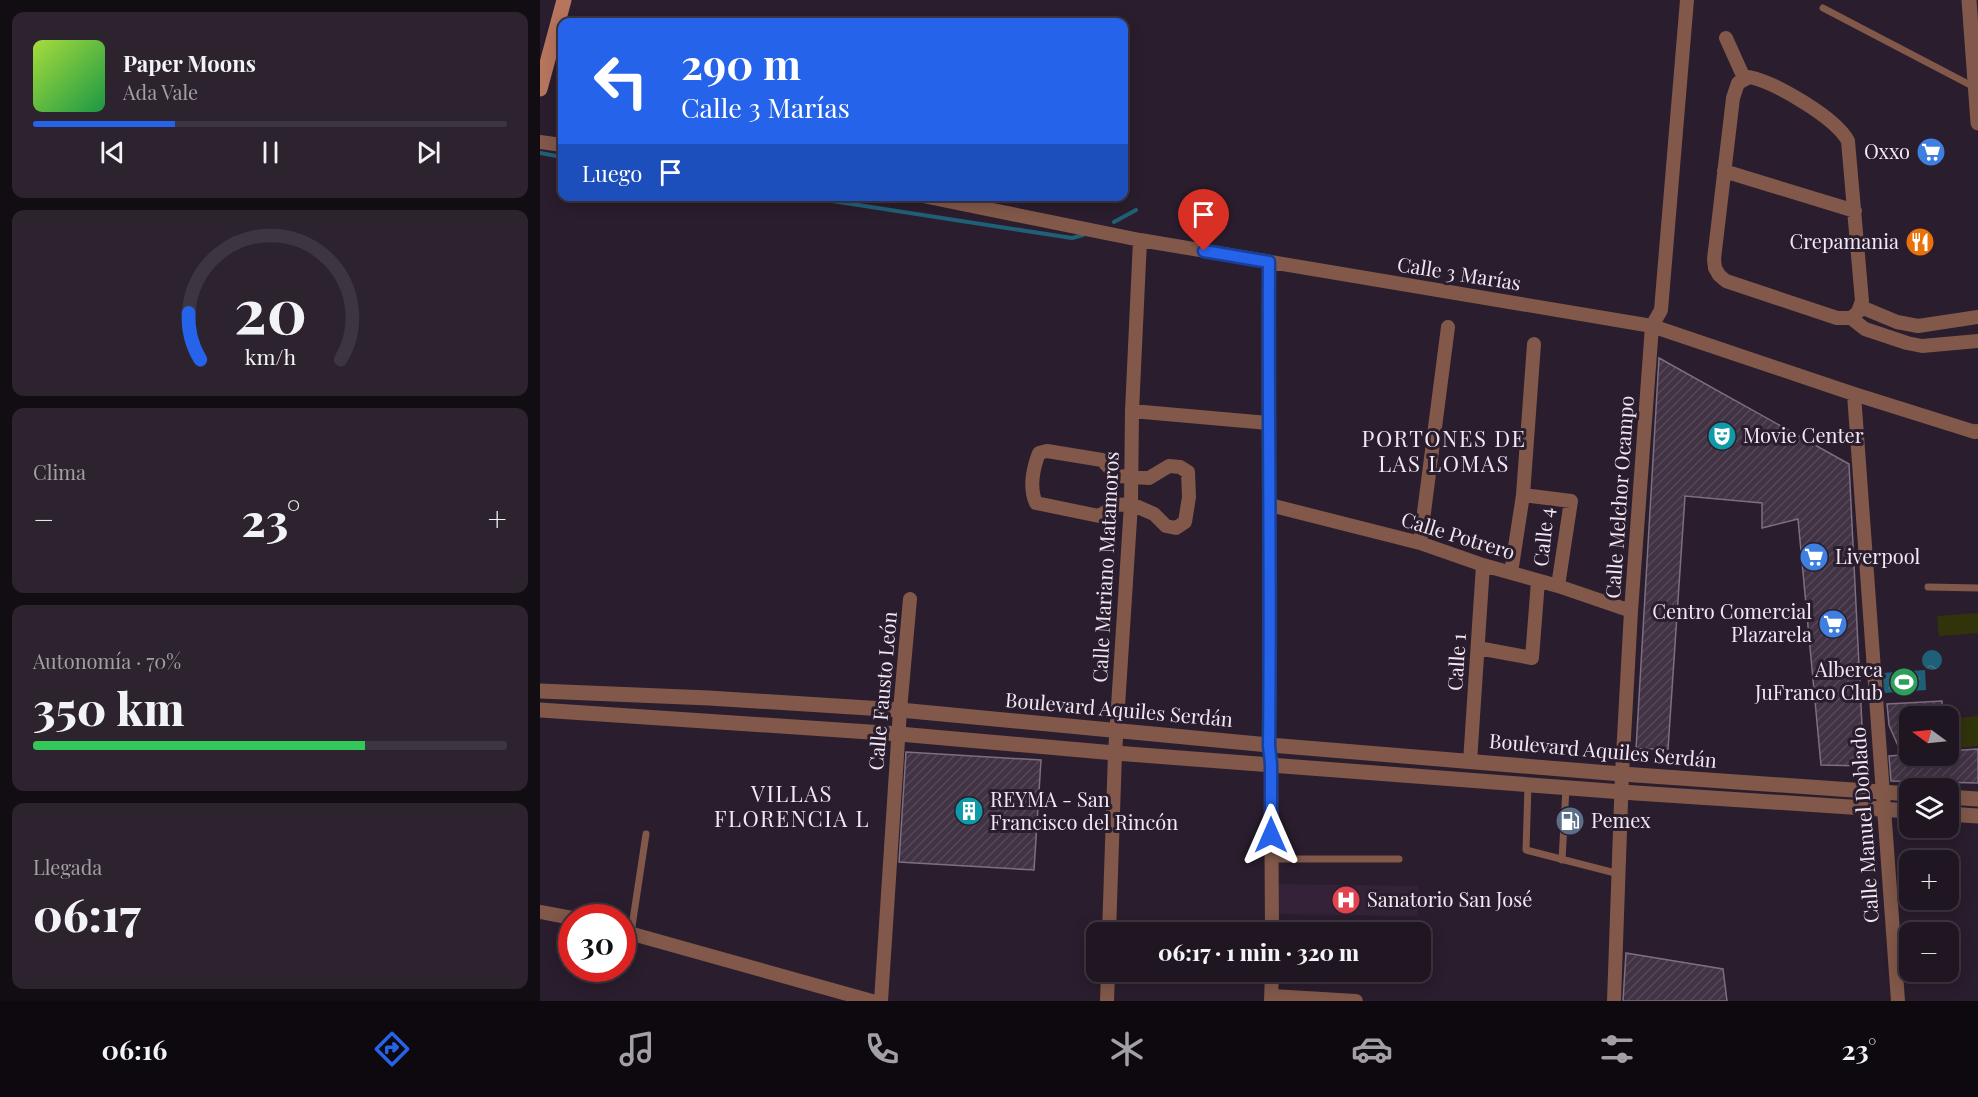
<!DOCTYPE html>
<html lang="es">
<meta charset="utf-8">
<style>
body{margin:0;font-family:"Playfair Display",serif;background:#2d232f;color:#f1f3f6;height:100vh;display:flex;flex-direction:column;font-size:22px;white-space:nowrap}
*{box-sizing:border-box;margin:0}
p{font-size:20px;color:#a29fa5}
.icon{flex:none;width:33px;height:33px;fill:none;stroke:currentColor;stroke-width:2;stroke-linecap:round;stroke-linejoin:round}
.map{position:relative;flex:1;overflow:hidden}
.panel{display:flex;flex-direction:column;gap:12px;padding:12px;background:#120c13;width:540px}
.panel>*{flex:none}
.top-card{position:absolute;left:18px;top:18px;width:570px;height:183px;border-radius:12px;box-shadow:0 3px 15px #0003,0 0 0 2px #3d3540;background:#2563eb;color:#fff;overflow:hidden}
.needle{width:39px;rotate:285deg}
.controls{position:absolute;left:1359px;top:706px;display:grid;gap:12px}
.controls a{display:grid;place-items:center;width:60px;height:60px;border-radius:12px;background:#201622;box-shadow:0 3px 15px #0003,0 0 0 2px #3d3540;font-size:30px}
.speed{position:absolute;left:18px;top:904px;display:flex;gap:12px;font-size:30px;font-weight:700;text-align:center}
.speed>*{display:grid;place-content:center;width:78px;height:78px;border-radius:50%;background:#201622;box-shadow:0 3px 15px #0003,0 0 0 2px #3d3540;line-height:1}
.speed .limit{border:9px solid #d22;background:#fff;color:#111}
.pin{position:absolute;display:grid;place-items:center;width:51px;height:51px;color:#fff;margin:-62px -26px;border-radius:50% 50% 50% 0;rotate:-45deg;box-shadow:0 0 6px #0007}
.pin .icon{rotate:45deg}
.me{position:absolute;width:66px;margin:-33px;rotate:0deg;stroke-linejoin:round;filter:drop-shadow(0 0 4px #0008)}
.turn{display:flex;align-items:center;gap:21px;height:126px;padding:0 24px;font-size:27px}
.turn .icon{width:78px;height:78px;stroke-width:2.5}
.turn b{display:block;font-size:42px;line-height:51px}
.then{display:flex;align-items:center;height:57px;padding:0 24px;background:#0003;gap:12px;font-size:22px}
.big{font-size:45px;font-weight:800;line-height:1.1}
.panel .card{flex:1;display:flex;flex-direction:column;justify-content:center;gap:9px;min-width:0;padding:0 21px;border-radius:12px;background:#2d232f}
.panel .dial{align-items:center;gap:0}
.dial svg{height:156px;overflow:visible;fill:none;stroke:#3d3540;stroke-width:7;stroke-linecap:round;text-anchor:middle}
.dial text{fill:#f1f3f6;stroke:none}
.song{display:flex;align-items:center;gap:18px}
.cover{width:72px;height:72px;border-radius:9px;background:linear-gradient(135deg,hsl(80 70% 55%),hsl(140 70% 35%))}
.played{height:6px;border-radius:3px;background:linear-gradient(90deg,#2563eb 30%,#3d3540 30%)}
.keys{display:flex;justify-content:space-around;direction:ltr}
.heat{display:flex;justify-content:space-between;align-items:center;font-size:33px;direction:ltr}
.charge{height:9px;border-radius:4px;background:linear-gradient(90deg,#34c759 70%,#3d3540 0)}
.trip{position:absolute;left:546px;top:922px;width:345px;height:60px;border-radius:12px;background:#201622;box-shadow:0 3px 15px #0003,0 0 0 2px #3d3540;font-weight:800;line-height:60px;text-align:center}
.dock{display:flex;height:96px;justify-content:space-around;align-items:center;background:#0d090e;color:#a29fa5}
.dock .icon{width:42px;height:42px}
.dock .active{color:#2563eb}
.dock b{font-size:27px;color:#f1f3f6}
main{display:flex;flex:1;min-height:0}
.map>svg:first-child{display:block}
.built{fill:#342338}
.green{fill:#31330b}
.water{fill:url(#water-ripples)}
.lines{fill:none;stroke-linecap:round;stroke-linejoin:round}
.stream{stroke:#206077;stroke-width:4}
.building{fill:url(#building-hatch);stroke:#7e6e81;stroke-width:1.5}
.service{stroke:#815849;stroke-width:7}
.minor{stroke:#815849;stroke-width:14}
.tertiary{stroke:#815849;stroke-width:15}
.secondary{stroke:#b7755d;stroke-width:15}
.route-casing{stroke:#184099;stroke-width:15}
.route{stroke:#2563eb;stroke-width:10}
.labels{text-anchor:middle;stroke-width:6;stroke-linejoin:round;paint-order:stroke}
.poi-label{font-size:20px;fill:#f1e8f3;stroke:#2a1d2d;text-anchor:start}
.street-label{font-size:20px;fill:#f1e8f3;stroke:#2a1d2d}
.quarter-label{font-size:22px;letter-spacing:1.5px;fill:#f1e8f3;stroke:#2a1d2d}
</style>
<main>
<section class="panel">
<div class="card">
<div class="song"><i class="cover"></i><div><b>Paper Moons</b><p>Ada Vale</p></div></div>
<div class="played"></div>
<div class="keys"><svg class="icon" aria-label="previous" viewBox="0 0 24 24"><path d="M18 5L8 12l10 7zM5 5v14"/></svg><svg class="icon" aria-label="pause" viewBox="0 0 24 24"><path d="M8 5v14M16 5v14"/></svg><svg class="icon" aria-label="next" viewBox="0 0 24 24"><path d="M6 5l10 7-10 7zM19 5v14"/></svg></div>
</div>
<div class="card dial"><svg viewBox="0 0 100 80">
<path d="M14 69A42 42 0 1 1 86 69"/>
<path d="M14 69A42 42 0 0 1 8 45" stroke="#2563eb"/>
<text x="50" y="56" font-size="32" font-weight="700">20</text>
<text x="50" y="72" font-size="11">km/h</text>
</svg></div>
<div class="card"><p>Clima</p>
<div class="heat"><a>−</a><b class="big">23°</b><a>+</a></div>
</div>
<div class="card"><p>Autonomía · 70%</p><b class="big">350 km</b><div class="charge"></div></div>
<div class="card"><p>Llegada</p><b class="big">06:17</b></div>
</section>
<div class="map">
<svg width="1438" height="1001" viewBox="0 0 1438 1001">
<defs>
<pattern id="water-ripples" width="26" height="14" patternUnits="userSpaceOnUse" patternTransform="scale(1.5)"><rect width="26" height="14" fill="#206077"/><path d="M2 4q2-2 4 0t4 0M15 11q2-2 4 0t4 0" fill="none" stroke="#41778b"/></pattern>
<pattern id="building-hatch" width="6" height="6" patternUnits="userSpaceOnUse" patternTransform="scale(1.5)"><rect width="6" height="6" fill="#413344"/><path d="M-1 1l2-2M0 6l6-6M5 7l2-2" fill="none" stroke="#544756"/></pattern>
</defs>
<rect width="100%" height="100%" fill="#2a1d2d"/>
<!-- built -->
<path class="built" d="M733 884 878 886V916L733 914Z"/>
<!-- green -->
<path class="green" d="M1438 613V633L1399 636 1397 616Z
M1438 716V746L1409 749V719Z"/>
<!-- water -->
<path class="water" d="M1382 660a10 10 0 1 1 20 0a10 10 0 1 1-20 0Z
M1385 670 1386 690 1344 693 1343 673Z"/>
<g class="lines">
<!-- stream -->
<path class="stream" d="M0 153 22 157
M260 196 532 238 543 235
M574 222 596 210"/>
</g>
<!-- building -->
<path class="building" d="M1119 358 1309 464 1324 766 1281 765 1258 519 1222 528V503L1145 496 1128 749H1096Z
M1402 701V717H1370V756H1408V751L1438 749V783L1351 781 1349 756 1362 755 1349 725 1347 704Z
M366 752 501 760 494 870 359 862Z
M1086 953 1183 969 1187 1001H1083Z"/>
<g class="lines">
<!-- service -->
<path class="service" d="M1283 8 1436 88
M1388 587 1438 588
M988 785 986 850 1079 874
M731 859H859
M1022 860 1026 788
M91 933 106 834"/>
<!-- minor -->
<path class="minor" d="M1186 38 1204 78
M1209 77C1235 82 1296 118 1308 141L1322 301 1318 312 1311 318H1297L1186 281 1179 275 1175 268 1174 259 1193 98 1198 83Z
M0 142 22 145
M1184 171 1315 211
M383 196 600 240 1112 326 1314 394 1435 432 1438 431
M729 262C728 423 730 584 729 745L731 764 732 933
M1321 307 1357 322 1378 326 1438 317
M1311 318 1325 329 1367 343 1382 346 1438 341
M1314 394 1358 1001
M592 411 728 423
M507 451 562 460 577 476 609 478 629 466 640 467 648 472 649 497 645 522 636 528 626 526 614 514 591 504 577 505 559 516 496 503C489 488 493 468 499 453Z
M983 495 1031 501 1018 586
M730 505 880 543 943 565 1018 586 1091 611
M880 543 908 327
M971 573 983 495 994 344
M938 648 992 658 998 581
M930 762 943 565
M0 912 32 918
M82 931 332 1001
M569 933 575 753 591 504 592 411 600 240
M732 996 816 1001
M341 1001 360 710 370 599
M567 1001 568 972
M731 1001 732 972
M1074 1001 1082 774 1091 611 1112 326 1121 310 1147 0"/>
<!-- tertiary -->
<path class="tertiary" d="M1429 0 1438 123
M0 691 169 698 360 710 729 745 1082 774 1370 794
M0 710 359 734 575 753 1096 793 1370 811
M1408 797 1438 799
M1408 814 1438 816"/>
<!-- secondary -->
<path class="secondary" d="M0 89 24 0"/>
</g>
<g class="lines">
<!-- route casing -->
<g class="route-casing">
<path id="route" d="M664 251 729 262C728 423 731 584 729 746L731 764V835"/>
</g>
<!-- route -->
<use href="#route" class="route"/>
</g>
<!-- icons -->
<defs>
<g id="supermarket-disc" transform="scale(1.5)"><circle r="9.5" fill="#3f7fe0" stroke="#2a1d2d"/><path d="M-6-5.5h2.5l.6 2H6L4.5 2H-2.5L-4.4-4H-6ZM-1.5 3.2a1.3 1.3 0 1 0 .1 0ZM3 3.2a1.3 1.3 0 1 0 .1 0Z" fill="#fff"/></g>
<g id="restaurant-disc" transform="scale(1.5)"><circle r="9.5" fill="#e8710a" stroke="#2a1d2d"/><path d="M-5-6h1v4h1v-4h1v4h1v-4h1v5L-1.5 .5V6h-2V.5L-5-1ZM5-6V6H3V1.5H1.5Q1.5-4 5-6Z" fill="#fff"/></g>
<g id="theatre-disc" transform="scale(1.5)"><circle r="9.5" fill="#0f9aa8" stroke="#2a1d2d"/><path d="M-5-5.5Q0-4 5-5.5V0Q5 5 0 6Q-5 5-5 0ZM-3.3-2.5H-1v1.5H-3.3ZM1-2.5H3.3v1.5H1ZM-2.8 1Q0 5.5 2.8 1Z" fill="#fff"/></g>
<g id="stadium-disc" transform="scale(1.5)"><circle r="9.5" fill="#2e9e5b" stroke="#2a1d2d"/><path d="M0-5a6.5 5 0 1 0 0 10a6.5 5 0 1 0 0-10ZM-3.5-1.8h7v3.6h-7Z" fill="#fff"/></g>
<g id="building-disc" transform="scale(1.5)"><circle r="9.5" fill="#0f9aa8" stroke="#2a1d2d"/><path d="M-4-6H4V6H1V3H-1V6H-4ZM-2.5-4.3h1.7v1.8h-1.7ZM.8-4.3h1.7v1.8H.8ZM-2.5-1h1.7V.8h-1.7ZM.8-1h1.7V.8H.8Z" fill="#fff"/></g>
<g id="fuel-disc" transform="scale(1.5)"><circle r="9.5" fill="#5c6f8a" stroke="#2a1d2d"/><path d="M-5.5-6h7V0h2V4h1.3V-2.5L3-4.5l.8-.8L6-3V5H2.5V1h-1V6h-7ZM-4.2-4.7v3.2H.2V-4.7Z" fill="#fff"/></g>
<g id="hospital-disc" transform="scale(1.5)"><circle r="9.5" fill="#e0444e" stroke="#2a1d2d"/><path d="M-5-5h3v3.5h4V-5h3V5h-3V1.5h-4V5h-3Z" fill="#fff"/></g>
</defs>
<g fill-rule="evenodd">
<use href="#supermarket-disc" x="1391" y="152"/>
<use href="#restaurant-disc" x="1380" y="242"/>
<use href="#theatre-disc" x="1182" y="436"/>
<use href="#supermarket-disc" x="1274" y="557"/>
<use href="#supermarket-disc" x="1293" y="624"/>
<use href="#stadium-disc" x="1364" y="682"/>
<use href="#building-disc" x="429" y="811"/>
<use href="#fuel-disc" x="1030" y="821"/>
<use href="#hospital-disc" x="806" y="900"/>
</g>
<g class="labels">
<!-- poi labels -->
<g class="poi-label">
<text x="1370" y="159" text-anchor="end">Oxxo</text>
<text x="1359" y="249" text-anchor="end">Crepamania</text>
<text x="1203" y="443">Movie Center</text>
<text x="1295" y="564">Liverpool</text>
<text x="1272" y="619" text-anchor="end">Centro Comercial<tspan x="1272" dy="23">Plazarela</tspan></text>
<text x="1343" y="677" text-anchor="end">Alberca<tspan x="1343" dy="23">JuFranco Club</tspan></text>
<text x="450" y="807">REYMA - San<tspan x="450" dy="23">Francisco del Rincón</tspan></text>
<text x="1051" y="828">Pemex</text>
<text x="827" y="907">Sanatorio San José</text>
</g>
<!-- street labels -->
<g class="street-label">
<text transform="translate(919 274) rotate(9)" y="7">Calle 3 Marías</text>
<text transform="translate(1080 497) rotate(-86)" y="7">Calle Melchor Ocampo</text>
<text transform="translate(918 536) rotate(17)" y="7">Calle Potrero</text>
<text transform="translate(1004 537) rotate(-84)" y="7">Calle 4</text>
<text transform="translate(566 567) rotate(-87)" y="7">Calle Mariano Matamoros</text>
<text transform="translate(917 662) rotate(-86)" y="7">Calle 1</text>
<text transform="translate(343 691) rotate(-85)" y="7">Calle Fausto León</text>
<text transform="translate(579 710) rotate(5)" y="7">Boulevard Aquiles Serdán</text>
<text transform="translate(1063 751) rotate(5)" y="7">Boulevard Aquiles Serdán</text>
<text transform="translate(1325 825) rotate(-94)" y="7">Calle Manuel Doblado</text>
</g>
<!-- quarter labels -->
<g class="quarter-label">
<text x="904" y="447">PORTONES DE<tspan x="904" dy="25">LAS LOMAS</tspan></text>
<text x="252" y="802">VILLAS<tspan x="252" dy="25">FLORENCIA L</tspan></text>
</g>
</g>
</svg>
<div class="controls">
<a><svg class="needle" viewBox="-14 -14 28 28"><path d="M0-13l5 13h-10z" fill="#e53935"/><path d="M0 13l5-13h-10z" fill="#a29fa5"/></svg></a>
<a><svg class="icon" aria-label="layers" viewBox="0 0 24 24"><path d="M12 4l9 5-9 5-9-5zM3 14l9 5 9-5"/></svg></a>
<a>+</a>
<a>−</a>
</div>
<div class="speed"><div class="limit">30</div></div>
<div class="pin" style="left:664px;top:251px;background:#d93025"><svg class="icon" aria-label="arrive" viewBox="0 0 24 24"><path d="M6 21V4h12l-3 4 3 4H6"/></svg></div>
<svg class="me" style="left:731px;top:835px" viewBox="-20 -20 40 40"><path d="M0-17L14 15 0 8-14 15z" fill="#2563eb" stroke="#fff" stroke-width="4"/></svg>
<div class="trip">06:17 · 1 min · 320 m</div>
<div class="top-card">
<div class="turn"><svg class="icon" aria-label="left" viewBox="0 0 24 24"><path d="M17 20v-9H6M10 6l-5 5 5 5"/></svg><div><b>290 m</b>Calle 3 Marías</div></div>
<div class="then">Luego<svg class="icon" aria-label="arrive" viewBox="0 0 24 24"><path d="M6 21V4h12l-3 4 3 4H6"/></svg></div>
</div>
</div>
</main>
<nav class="dock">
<b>06:16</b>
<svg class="icon active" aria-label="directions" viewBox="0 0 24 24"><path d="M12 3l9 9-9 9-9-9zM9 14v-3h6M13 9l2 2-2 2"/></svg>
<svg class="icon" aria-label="music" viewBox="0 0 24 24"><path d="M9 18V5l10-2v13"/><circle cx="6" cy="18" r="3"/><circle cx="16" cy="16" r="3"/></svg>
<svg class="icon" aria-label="phone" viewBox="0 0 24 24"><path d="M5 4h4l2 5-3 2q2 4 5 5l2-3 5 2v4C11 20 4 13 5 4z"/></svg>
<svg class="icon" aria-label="climate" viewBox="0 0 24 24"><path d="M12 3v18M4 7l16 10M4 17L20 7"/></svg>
<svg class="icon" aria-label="car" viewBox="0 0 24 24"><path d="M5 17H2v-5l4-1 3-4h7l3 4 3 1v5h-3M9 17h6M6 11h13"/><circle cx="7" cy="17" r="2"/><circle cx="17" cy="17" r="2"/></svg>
<svg class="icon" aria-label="filters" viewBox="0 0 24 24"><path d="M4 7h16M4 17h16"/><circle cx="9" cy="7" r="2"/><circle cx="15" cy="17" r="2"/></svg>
<b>23°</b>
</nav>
